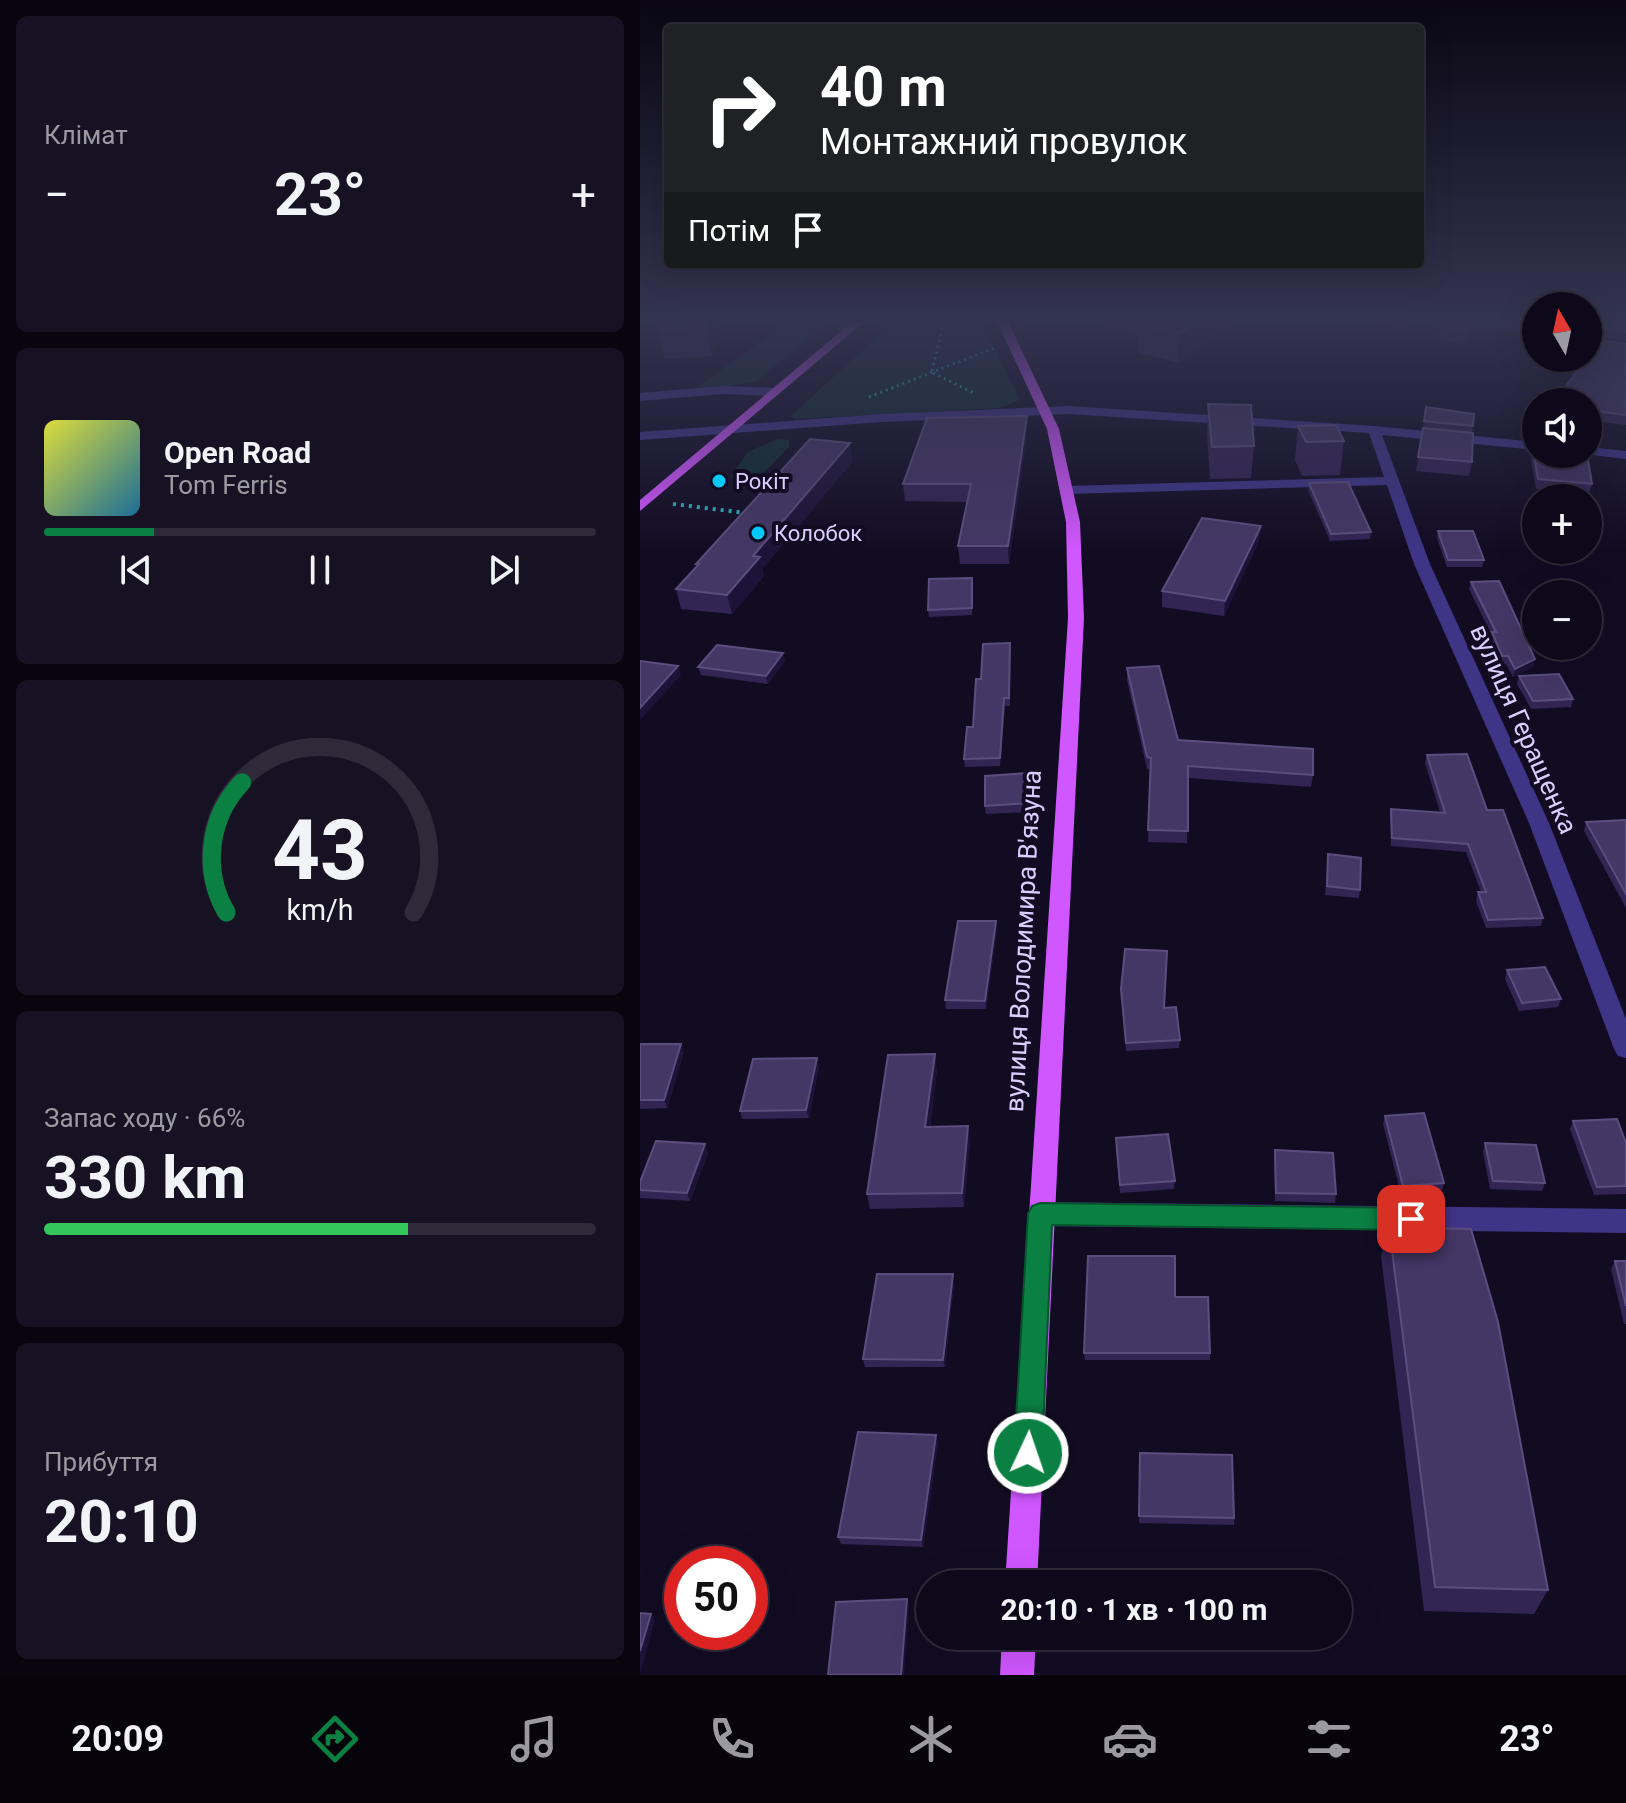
<!DOCTYPE html>
<html lang="uk">
<meta charset="utf-8">
<style>
body{margin:0;font-family:Roboto,sans-serif;background:#171223;color:#f1f3f6;height:100vh;display:flex;flex-direction:column;font-size:30px;white-space:nowrap}
*{box-sizing:border-box;margin:0}
p{font-size:26px;color:#9b9aa2}
.icon{flex:none;width:44px;height:44px;fill:none;stroke:currentColor;stroke-width:2;stroke-linecap:round;stroke-linejoin:round}
.map{position:relative;flex:1;overflow:hidden}
.side{display:flex;flex-direction:column;gap:16px;padding:16px;background:#08050e;width:640px}
.side>*{flex:none}
.hud{position:absolute;left:24px;top:24px;width:760px;height:244px;border-radius:8px;box-shadow:0 8px 32px #0002,0 0 0 2px #2e2a39;background:#202124;color:#fff;overflow:hidden}
.needle{width:52px;rotate:351deg}
.controls{position:absolute;left:882px;top:292px;display:grid;gap:16px}
.controls a{display:grid;place-items:center;width:80px;height:80px;border-radius:50%;background:#0e091a;box-shadow:0 8px 32px #0002,0 0 0 2px #2e2a39;font-size:40px}
.speed{position:absolute;left:24px;top:1546px;display:flex;gap:16px;font-size:40px;font-weight:700;text-align:center}
.speed>*{display:grid;place-content:center;width:104px;height:104px;border-radius:50%;background:#0e091a;box-shadow:0 8px 32px #0002,0 0 0 2px #2e2a39;line-height:1}
.speed .limit{border:12px solid #d22;background:#fff;color:#111}
.pin{position:absolute;display:grid;place-items:center;width:68px;height:68px;color:#fff;margin:-34px;border-radius:16px;box-shadow:0 4px 12px #0006}
.me{position:absolute;width:88px;margin:-44px;rotate:3deg;stroke-linejoin:round;filter:drop-shadow(0 0 6px #0008)}
.turn{display:flex;align-items:center;gap:28px;height:168px;padding:0 24px;font-size:36px}
.turn .icon{width:104px;height:104px;stroke-width:2.5}
.turn b{display:block;font-size:56px;line-height:68px}
.then{display:flex;align-items:center;height:76px;padding:0 24px;background:#0003;gap:16px;font-size:30px}
.big{font-size:60px;font-weight:700;line-height:1.1}
.side .card{flex:1;display:flex;flex-direction:column;justify-content:center;gap:12px;min-width:0;padding:0 28px;border-radius:12px;background:#171223}
.side .dial{align-items:center;gap:0}
.dial svg{height:208px;overflow:visible;fill:none;stroke:#2e2a39;stroke-width:7;stroke-linecap:round;text-anchor:middle}
.dial text{fill:#f1f3f6;stroke:none}
.song{display:flex;align-items:center;gap:24px}
.cover{width:96px;height:96px;border-radius:12px;background:linear-gradient(135deg,hsl(60 70% 55%),hsl(200 70% 35%))}
.played{height:8px;border-radius:4px;background:linear-gradient(90deg,#0b8043 20%,#2e2a39 20%)}
.keys{display:flex;justify-content:space-around;direction:ltr}
.heat{display:flex;justify-content:space-between;align-items:center;font-size:44px;direction:ltr}
.charge{height:12px;border-radius:6px;background:linear-gradient(90deg,#34c759 66%,#2e2a39 0)}
.trip{position:absolute;left:276px;top:1570px;width:436px;height:80px;border-radius:40px;background:#0e091a;box-shadow:0 8px 32px #0002,0 0 0 2px #2e2a39;font-weight:700;line-height:80px;text-align:center}
.menu{display:flex;height:128px;justify-content:space-around;align-items:center;background:#06040a;color:#9b9aa2}
.menu .icon{width:56px;height:56px}
.menu .current{color:#0b8043}
.menu b{font-size:36px;color:#f1f3f6}
main{display:flex;flex:1;min-height:0}
.map>svg:first-child{display:block}
.green{fill:#0f2c2e}
.lines{fill:none;stroke-linecap:round;stroke-linejoin:round}
.path-far1{stroke:#25b7bc;stroke-width:3;stroke-dasharray:2 4;stroke-linecap:butt}
.path{stroke:#25b7bc;stroke-width:4;stroke-dasharray:3 5;stroke-linecap:butt}
.minor{fill:#3f3486;fill-rule:evenodd}
.major{fill:#d056ff;fill-rule:evenodd}
.wall{fill:#322453}
.shaded-wall{fill:#1d1338}
.building{fill:#443665;stroke:#5b4e7e;stroke-width:2}
.route{fill:#0b8043;stroke:#07532c;stroke-width:2}
.poi-dot{fill:#00c8fa;stroke:#120c23;stroke-width:3}
.labels{text-anchor:middle;stroke-width:8;stroke-linejoin:round;paint-order:stroke}
.far-poi-label{font-size:22px;fill:#d9cfff;stroke:#120c23;text-anchor:start}
.street-label{font-size:26px;fill:#d9cfff;stroke:#120c23}
</style>
<main>
<section class="side">
<div class="card"><p>Клімат</p>
<div class="heat"><a>−</a><b class="big">23°</b><a>+</a></div>
</div>
<div class="card">
<div class="song"><i class="cover"></i><div><b>Open Road</b><p>Tom Ferris</p></div></div>
<div class="played"></div>
<div class="keys"><svg class="icon" aria-label="previous" viewBox="0 0 24 24"><path d="M18 5L8 12l10 7zM5 5v14"/></svg><svg class="icon" aria-label="pause" viewBox="0 0 24 24"><path d="M8 5v14M16 5v14"/></svg><svg class="icon" aria-label="next" viewBox="0 0 24 24"><path d="M6 5l10 7-10 7zM19 5v14"/></svg></div>
</div>
<div class="card dial"><svg viewBox="0 0 100 80">
<path d="M14 69A42 42 0 1 1 86 69"/>
<path d="M14 69A42 42 0 0 1 20 19" stroke="#0b8043"/>
<text x="50" y="56" font-size="32" font-weight="700">43</text>
<text x="50" y="72" font-size="11">km/h</text>
</svg></div>
<div class="card"><p>Запас ходу · 66%</p><b class="big">330 km</b><div class="charge"></div></div>
<div class="card"><p>Прибуття</p><b class="big">20:10</b></div>
</section>
<div class="map">
<svg width="986" height="1675" viewBox="0 0 986 1675">
<rect width="100%" height="100%" fill="#120c23"/>
<!-- green -->
<path class="green" d="M156 317H193L117 381 90 386 56 388Z
M259 317H339L380 400 360 408 155 419 151 416Z
M137 439 149 440V447C133 463 114 490 90 477L108 452Z"/>
<g class="lines">
<!-- path-far1 -->
<path class="path-far1" d="M292 371 305 317
M293 373 334 393
M229 397 354 348"/>
<!-- path -->
<path class="path" d="M33 504 106 513"/>
<!-- minor -->
<path class="minor" d="M795 317H819L896 329V335L800 320Z
M82 386 134 388 140 392 134 396 82 394 0 401V393Z
M428 406 734 426 896 442V450L742 435 790 564 909 823 986 1019V1058L978 1056 974 1049 889 823 774 564 747 485 427 494 420 490 427 486 744 477 729 433 428 414 241 422 0 440V432L241 414Z
M948 447 986 451V459L944 454H948Z
M400 1202 986 1209V1233L400 1226 391 1222 387 1214 391 1206Z"/>
<!-- major -->
<path class="major" d="M218 317H230L0 511V500Z
M355 317H366L419 429 440 522 444 618 397 1584H365L428 618 426 522 407 429Z
M362 1636H396L394 1675H360Z"/>
</g>
<!-- wall -->
<path class="wall" d="M22 317H82L72 356 25 359 18 329Z
M437 317H636L635 319 605 317 539 363 499 353V337Z
M695 317H773L769 330Z
M801 317H848L846 318H840L838 328 824 344 798 339Z
M948 317H986V341L949 336 950 338 986 344V425L948 420 946 359 943 358H948Z
M568 404 614 446 611 478 570 479 567 434Z
M786 407 833 426 832 433 783 428Z
M387 416V432L369 564H320L318 546 327 502 265 501 263 484Z
M888 416 896 417V441L888 438 886 425Z
M658 426 704 441 700 475 662 476 655 460Z
M783 428 832 462 829 476 776 471Z
M892 443 952 484 949 494 896 489 890 452Z
M213 461 122 569 124 576 92 614 41 609 36 589 57 567 56 564Z
M669 483 731 532 730 539 690 541 668 490Z
M798 531 844 560 842 567H807L797 538Z
M619 541 584 616 522 607V591Z
M831 582 895 659 893 667 873 677 866 664H860L850 640 851 634 829 589Z
M333 585 332 615 289 617 288 610Z
M370 643V706H365L360 766 325 767 324 759 333 727 341 679Z
M145 661 128 684 61 675 58 667Z
M487 668 538 740 673 775 671 787 548 778 547 843 508 842 510 770 507 769 487 680Z
M879 676 933 699 931 707 891 709 877 684Z
M787 755 847 810 903 918 901 926 846 928 836 901 838 892H841L826 852 751 846 750 817 751 809 800 812 785 763Z
M388 773 390 812 346 814 345 806Z
M986 820V908L944 831 946 822Z
M688 854 720 890 719 898 685 895Z
M357 929 346 1009H306L305 1000Z
M867 970 921 999 918 1007 879 1011 865 979Z
M481 989 524 1008 540 1040 539 1048 486 1051Z
M0 1044 44 1052 27 1108 0 1109Z
M179 1066 169 1118 102 1119 100 1111Z
M297 1069 290 1127 330 1141 324 1207 230 1209 227 1194Z
M745 1116 804 1183 802 1191 761 1194 743 1124Z
M933 1121 986 1143V1194L954 1195 930 1129Z
M845 1143 905 1183 902 1191 850 1189 843 1152Z
M476 1147 535 1181 534 1189 480 1193Z
M635 1150 696 1194 695 1203 635 1201 634 1159Z
M68 1153 50 1201 0 1198V1182Z
M749 1227 908 1590 894 1614 784 1611 741 1256Z
M975 1261H986V1324H984L971 1269Z
M314 1282 305 1367H225L223 1359Z
M535 1297 570 1353V1360H445L444 1353Z
M298 1442 283 1547 201 1544 198 1537Z
M500 1453 594 1518V1525L499 1523Z"/>
<!-- shaded-wall -->
<path class="shaded-wall" d="M68 317H82L72 356 66 327Z
M566 317H605L539 363V334Z
M840 317 838 328 824 344 827 332Z
M387 416V432L369 564 368 546Z
M210 443 213 461 122 569 124 576 92 614 87 595 113 556Z
M621 526 619 541 584 616 585 601Z
M143 653 145 661 128 684 126 676Z
M895 659 893 667 873 677 875 669Z
M38 666 41 675 0 720V708Z
M364 698 365 706 360 766V758Z
M356 921 357 929 346 1009 345 1001Z
M41 1044 44 1052 27 1108 24 1100Z
M295 1054 297 1069 288 1142 285 1127Z
M177 1058 179 1066 169 1118 166 1110Z
M328 1126 330 1141 324 1207 322 1193Z
M65 1144 68 1153 50 1201 47 1193Z
M313 1274 314 1282 305 1367 303 1360Z
M296 1435 298 1442 283 1547 281 1540Z
M267 1599 269 1605 264 1675H261Z
M11 1614 15 1620 0 1674V1651Z"/>
<!-- building -->
<path class="building" d="M22 317H68L66 327 18 329Z
M514 317H566L539 334 499 325Z
M801 317H840L827 332 800 327Z
M948 317H986V332L948 327 950 338 986 344V415L948 410V402H915L946 358H948V356L952 350H948Z
M568 404 611 405 614 446 572 447Z
M786 407 834 414 833 426 784 421Z
M387 416 368 546H318L331 484H263L287 418Z
M888 416 896 417V431L890 429Z
M696 425 704 441 666 442 658 426Z
M783 428 833 433 832 462 778 457Z
M170 439 210 443 113 556 120 557 87 595 36 589 59 564H56Z
M892 443H896V454H947L952 484 898 479Z
M708 482 731 532 691 534 669 483Z
M562 518 621 526 585 601 522 591Z
M798 531H833L844 560H808Z
M332 578V608L288 610 289 579Z
M859 581 895 659 875 669 868 656H862L852 632H856L831 582Z
M370 643 369 698H364L360 758 324 759 327 727H333L336 679H341L343 644Z
M77 645 143 653 126 676 58 667Z
M0 661 38 666 0 708Z
M519 666 538 740 673 749V775L548 766V831L508 830 511 758 507 757 487 668Z
M919 674 933 699 893 701 879 676Z
M827 754 847 810H863L903 918 848 920 838 892H846L828 844 752 838 751 809 805 813 787 755Z
M388 773 390 803 345 806V776Z
M986 820V894L946 822Z
M688 854 721 858 720 890 687 886Z
M318 921H356L345 1001 305 1000Z
M485 949 527 951 524 1008 536 1007 540 1040 486 1043 481 989Z
M905 967 921 999 882 1003 867 970Z
M0 1044H41L24 1100H0Z
M295 1054 285 1127 328 1126 322 1193 227 1194 248 1055Z
M177 1058 166 1110 100 1111 113 1059Z
M784 1113 804 1183 763 1186 745 1116Z
M977 1119 986 1143V1186L957 1187 933 1121Z
M528 1134 535 1181 480 1185 476 1138Z
M16 1141 65 1144 47 1193 0 1190V1182Z
M845 1143 896 1145 905 1183 853 1181Z
M635 1150 693 1153 696 1194 636 1193Z
M749 1227 831 1229 858 1322 908 1590 795 1587Z
M448 1256H535V1297H568L570 1353H444Z
M975 1261H986V1306Z
M237 1274H313L303 1360 223 1359Z
M218 1432 296 1435 281 1540 198 1537Z
M500 1453 592 1455 594 1518 499 1516Z
M267 1599 261 1675H188L196 1602Z
M0 1613 11 1614 0 1651Z"/>
<!-- sky -->
<linearGradient id="sky" x2="0" y2="1"><stop stop-color="#0a0713"/><stop offset="0.58" stop-color="#333450"/><stop offset="1" stop-color="#333450" stop-opacity="0"/></linearGradient>
<rect width="986" height="551" fill="url(#sky)"/>
<!-- route -->
<path class="route" d="M400 1203 771 1208 780 1212 783 1219 780 1227 771 1230 412 1225 402 1453 398 1463 388 1467 378 1463 374 1453 388 1214 392 1206Z"/>
<!-- markers -->
<g class="poi-dot">
<circle cx="79" cy="481" r="8"/>
<circle cx="118" cy="533" r="8"/>
</g>
<g class="labels">
<!-- far-poi labels -->
<g class="far-poi-label">
<text x="95" y="489">Рокіт</text>
<text x="134" y="541">Колобок</text>
</g>
<!-- street labels -->
<g class="street-label">
<text transform="translate(884 729) rotate(66)" y="9">вулиця Геращенка</text>
<text transform="translate(383 941) rotate(-87)" y="9">вулиця Володимира В'язуна</text>
</g>
</g>
</svg>
<div class="controls">
<a><svg class="needle" viewBox="-14 -14 28 28"><path d="M0-13l5 13h-10z" fill="#e53935"/><path d="M0 13l5-13h-10z" fill="#9b9aa2"/></svg></a>
<a><svg class="icon" aria-label="sound" viewBox="0 0 24 24"><path d="M4 9h4l5-4v14l-5-4H4zM17 9q2 3 0 6"/></svg></a>
<a>+</a>
<a>−</a>
</div>
<div class="speed"><div class="limit">50</div></div>
<div class="pin" style="left:771px;top:1219px;background:#d93025"><svg class="icon" aria-label="arrive" viewBox="0 0 24 24"><path d="M6 21V4h12l-3 4 3 4H6"/></svg></div>
<svg class="me" style="left:388px;top:1453px" viewBox="-20 -20 40 40"><circle r="17" fill="#0b8043" stroke="#fff" stroke-width="3"/><path d="M0-11L8 9 0 5-8 9z" fill="#fff"/></svg>
<div class="trip">20:10 · 1 хв · 100 m</div>
<div class="hud">
<div class="turn"><svg class="icon" aria-label="right" viewBox="0 0 24 24"><path d="M7 20v-9h11M14 6l5 5-5 5"/></svg><div><b>40 m</b>Монтажний провулок</div></div>
<div class="then">Потім<svg class="icon" aria-label="arrive" viewBox="0 0 24 24"><path d="M6 21V4h12l-3 4 3 4H6"/></svg></div>
</div>
</div>
</main>
<nav class="menu">
<b>20:09</b>
<svg class="icon current" aria-label="directions" viewBox="0 0 24 24"><path d="M12 3l9 9-9 9-9-9zM9 14v-3h6M13 9l2 2-2 2"/></svg>
<svg class="icon" aria-label="music" viewBox="0 0 24 24"><path d="M9 18V5l10-2v13"/><circle cx="6" cy="18" r="3"/><circle cx="16" cy="16" r="3"/></svg>
<svg class="icon" aria-label="phone" viewBox="0 0 24 24"><path d="M5 4h4l2 5-3 2q2 4 5 5l2-3 5 2v4C11 20 4 13 5 4z"/></svg>
<svg class="icon" aria-label="climate" viewBox="0 0 24 24"><path d="M12 3v18M4 7l16 10M4 17L20 7"/></svg>
<svg class="icon" aria-label="car" viewBox="0 0 24 24"><path d="M5 17H2v-5l4-1 3-4h7l3 4 3 1v5h-3M9 17h6M6 11h13"/><circle cx="7" cy="17" r="2"/><circle cx="17" cy="17" r="2"/></svg>
<svg class="icon" aria-label="filters" viewBox="0 0 24 24"><path d="M4 7h16M4 17h16"/><circle cx="9" cy="7" r="2"/><circle cx="15" cy="17" r="2"/></svg>
<b>23°</b>
</nav>
